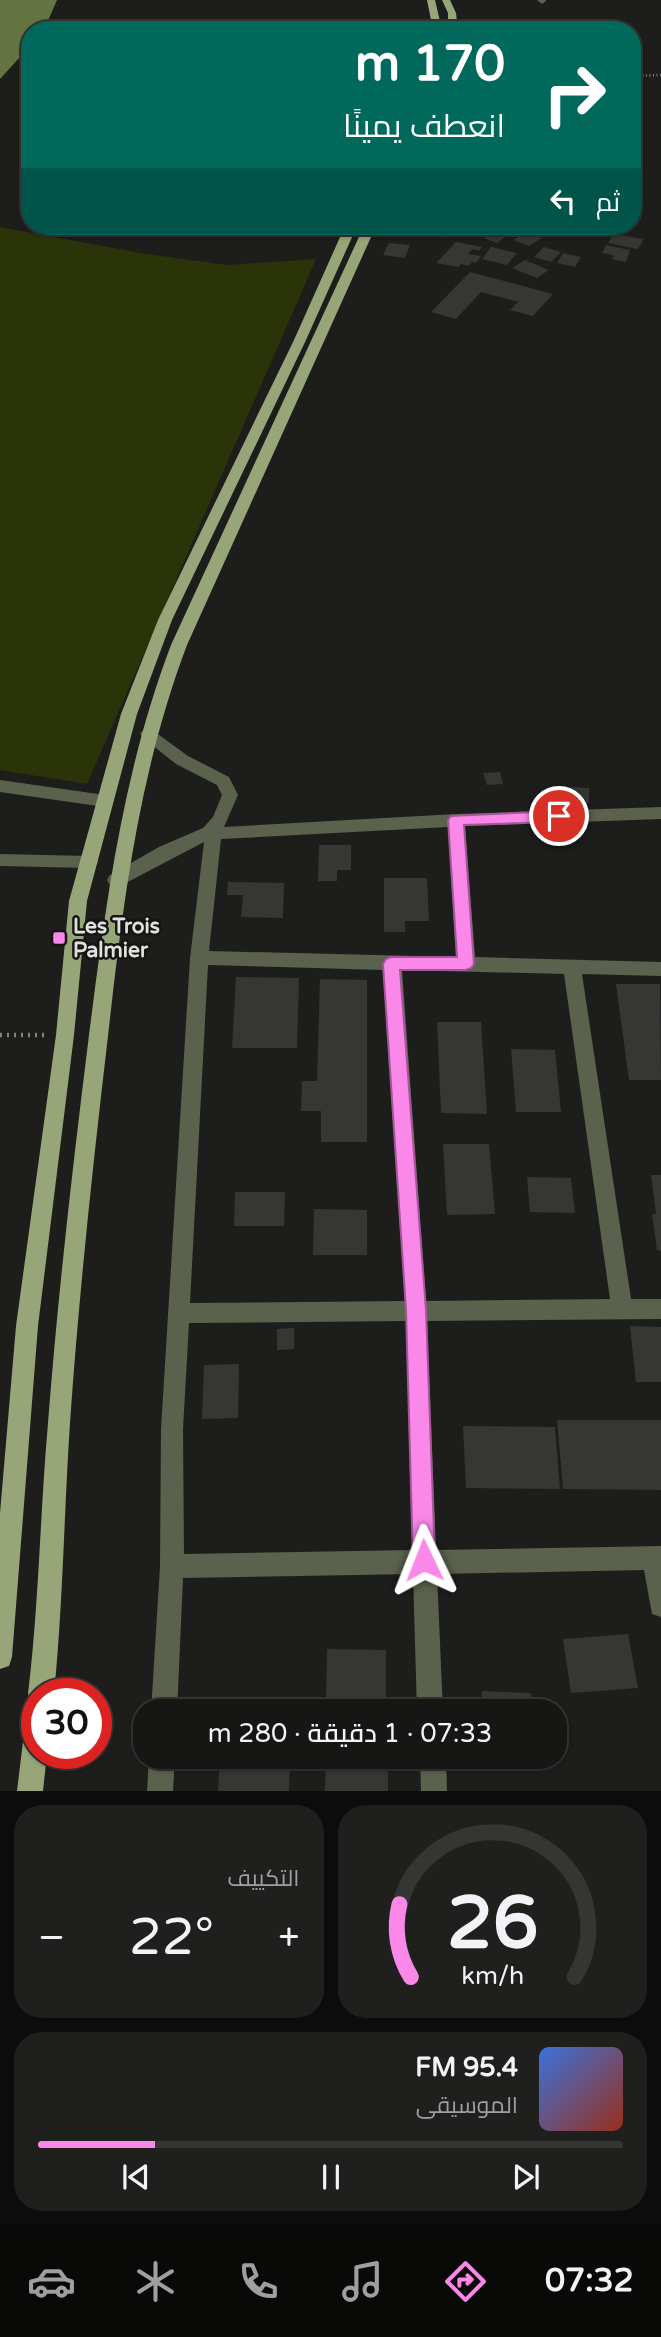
<!DOCTYPE html>
<html lang="ar">
<meta charset="utf-8">
<style>
body{margin:0;font-family:"Varela Round",Cairo,sans-serif;background:#1f1f1e;color:#f1f3f6;direction:rtl;height:100vh;display:flex;flex-direction:column;font-size:26px;white-space:nowrap}
*{box-sizing:border-box;margin:0}
p{font-size:23px;color:#9e9fa0}
.icon{flex:none;width:38px;height:38px;fill:none;stroke:currentColor;stroke-width:2;stroke-linecap:round;stroke-linejoin:round}
.map{position:relative;height:1791px;overflow:hidden;direction:ltr}
.side{display:flex;flex-direction:column;gap:14px;padding:14px;background:#0c0c0c;flex:1}
.side>*{flex:none}
.hud{position:absolute;left:21px;top:21px;width:620px;height:214px;border-radius:28px;box-shadow:0 2px 5px #0004,0 0 0 2px #353534;direction:rtl;background:#00695c;color:#fff;overflow:hidden}
.speed{position:absolute;left:21px;top:1678px;display:flex;gap:14px;font-size:35px;font-weight:700;text-align:center}
.speed>*{display:grid;place-content:center;width:91px;height:91px;border-radius:50%;background:#161615;box-shadow:0 2px 5px #0004,0 0 0 2px #353534;line-height:1}
.speed .limit{border:10px solid #d22;background:#fff;color:#111}
.pin{position:absolute;display:grid;place-items:center;width:60px;height:60px;color:#fff;margin:-30px;border:4px solid #fff;border-radius:50%;box-shadow:0 2px 7px #0007}
.me{position:absolute;width:77px;margin:-38px;rotate:358deg;stroke-linejoin:round;filter:drop-shadow(0 0 5px #0008)}
.turn{display:flex;align-items:center;gap:24px;height:147px;padding:0 21px;font-size:32px}
.turn .icon{width:91px;height:91px;stroke-width:2.5}
.turn b{display:block;font-size:49px;line-height:60px}
.then{display:flex;align-items:center;height:66px;padding:0 21px;background:#0003;gap:14px;font-size:26px}
.big{font-size:52px;font-weight:600;line-height:1.1}
.side .tile{flex:1;display:flex;flex-direction:column;justify-content:center;gap:10px;min-width:0;padding:0 24px;border-radius:28px;background:#1f1f1e}
.side .dial{align-items:center;gap:0}
.dial svg{height:182px;overflow:visible;fill:none;stroke:#353534;stroke-width:7;stroke-linecap:round;text-anchor:middle}
.dial text{fill:#f1f3f6;stroke:none}
.song{display:flex;align-items:center;gap:21px}
.cover{width:84px;height:84px;border-radius:10px;background:linear-gradient(135deg,hsl(220 70% 55%),hsl(10 70% 35%))}
.played{height:7px;border-radius:4px;background:linear-gradient(90deg,#f988e9 20%,#353534 20%)}
.keys{display:flex;justify-content:space-around;direction:ltr}
.heat{display:flex;justify-content:space-between;align-items:center;font-size:38px;direction:ltr}
.side .tiles{flex:1;display:grid;gap:14px;grid-template-columns:1fr 1fr}
.tile:last-child{grid-column:span 2}
.trip{position:absolute;left:133px;top:1699px;width:434px;height:70px;border-radius:28px;background:#161615;box-shadow:0 2px 5px #0004,0 0 0 2px #353534;font-weight:600;line-height:70px;text-align:center;direction:rtl}
.dock{display:flex;height:112px;justify-content:space-around;align-items:center;background:#090908;color:#9e9fa0}
.dock .icon{width:49px;height:49px}
.dock .active{color:#f988e9}
.dock b{font-size:32px;color:#f1f3f6}
.map>svg:first-child{display:block}
.green{fill:#2a3408}
.water{fill:#657441}
.building{fill:#363734}
.lines{fill:none;stroke-linecap:round;stroke-linejoin:round}
.path-far1{stroke:#818280;stroke-width:2.5;stroke-dasharray:1 2.5;stroke-linecap:butt}
.path{stroke:#818280;stroke-width:4.5;stroke-dasharray:2 5;stroke-linecap:butt}
.minor{fill:#5a614c;fill-rule:evenodd}
.major{fill:#97a579;fill-rule:evenodd}
.route{fill:#f988e9;stroke:#a25897;stroke-width:2}
.poi-dot{fill:#f988e9;stroke:#141513;stroke-width:2.5}
.labels{text-anchor:middle;stroke-width:5;stroke-linejoin:round;paint-order:stroke}
.poi-label{font-size:21px;font-weight:bold;fill:#e0e1df;stroke:#141513;text-anchor:start}
</style>
<div class="map">
<svg width="661" height="1791" viewBox="0 0 661 1791">
<rect width="100%" height="100%" fill="#1d1e1c"/>
<!-- green -->
<path class="green" d="M0 227 140 253 227 265 316 259 87 784 0 770Z"/>
<!-- water -->
<path class="water" d="M0 0H57L44 30H30V46L0 79Z"/>
<!-- building -->
<path class="building" d="M499 228 512 232 497 243 484 238Z
M526 232 542 238 529 246 513 240Z
M614 234 644 239 638 249 608 243Z
M456 242 482 247 479 251 472 249 468 254 481 256 476 263 472 262 469 266 461 264 458 267 436 263Z
M389 243 410 245 405 258 383 255Z
M606 245 630 250 626 262 612 259 614 255 602 253Z
M491 247 517 253 507 265 482 259Z
M544 247 561 252 551 262 534 257Z
M563 253 581 257 575 267 557 263Z
M525 260 549 270 537 278 512 268Z
M470 272 553 294 533 316 510 310 518 302 481 292 456 319 431 312Z
M500 772 503 784 487 785 483 773Z
M570 787 589 788V803L570 801Z
M319 845H351V870H337V881H318Z
M384 878H427L429 921H405V932H384Z
M228 882 284 883 283 918 241 917 243 895H227Z
M236 977 299 978 297 1048H232Z
M320 979 367 980V1142H321V1111H301L302 1081H317Z
M616 984H660L661 1080H629Z
M437 1022H481L487 1114 441 1113Z
M511 1049 555 1050 561 1112H516Z
M443 1144H489L495 1214 447 1215Z
M651 1175H661V1251L657 1250 652 1214H656Z
M527 1177 571 1178 575 1213 530 1212Z
M235 1192H285L284 1226H234Z
M314 1209 367 1210V1255H313Z
M630 1326 661 1327V1382H636Z
M294 1328V1349L277 1350V1329Z
M239 1364 238 1418 202 1419 204 1365Z
M557 1420H661V1490L563 1489Z
M463 1426 555 1427 560 1489 466 1488Z
M628 1634 638 1688 571 1693 563 1639Z
M327 1649 386 1650V1701H326Z
M482 1691 531 1693 532 1712H482Z
M223 1703H291V1712H223Z
M220 1757H290L289 1791H218Z
M326 1757H388V1791H325Z"/>
<g class="lines">
<!-- path-far1 -->
<path class="path-far1" d="M632 76 661 75
M382 234 447 236 493 226"/>
<!-- path -->
<path class="path" d="M0 1035H48"/>
<!-- minor -->
<path class="minor" d="M537 0H546V1L542 4Z
M148 727 188 756 229 777 238 795 224 827 456 814 661 807V819L465 826 475 957 661 962V976L582 974 631 1299H661V1319L427 1321 436 1550 661 1546V1617L652 1614 644 1570 437 1574 443 1712H417L413 1574 183 1578 177 1712H151L160 1566 161 1429 190 958 204 842 122 885H110L107 880 110 875 159 847 203 828 213 817 222 795 217 785 176 764 142 737 140 733ZM448 827 456 957 209 951 221 839ZM208 965 383 970 405 1301 190 1303ZM402 970 564 974 610 1299 426 1301ZM406 1321 412 1550 184 1554 183 1429 189 1323Z
M0 780 105 795 113 801 105 807 0 792Z
M0 854 89 856 95 857 98 862 95 867 89 868 0 866Z
M149 1757H175L173 1791H147Z
M420 1757H446L447 1791H421Z"/>
<!-- major -->
<path class="major" d="M427 0H435L442 30H433Z
M442 0H450L456 13 458 30H448V13Z
M345 226H357L306 340 172 620 137 714 87 901 74 1035 38 1326 12 1657 9 1666 0 1669V1513L16 1326 56 1035 69 901 121 714 158 620 294 340Z
M364 226H376L187 645C139 772 123 902 108 1036 93 1164 79 1293 70 1423 64 1513 63 1604 54 1694H37V1705L32 1703 28 1694C39 1604 40 1513 48 1423 58 1293 73 1164 89 1035 106 902 123 771 171 645Z
M37 1720V1754H47L43 1791H17L24 1733 28 1724Z"/>
</g>
<!-- route -->
<path class="route" d="M559 811 566 816 559 822 464 825 474 964 471 968 466 970H400L426 1310 435 1560 431 1568 424 1571 416 1568 413 1560 406 1310 383 964 386 959 391 957H457L448 820 451 816Z"/>
<!-- markers -->
<rect class="poi-dot" x="52" y="931" width="14" height="14" rx="3.5"/>
<g class="labels">
<!-- poi labels -->
<g class="poi-label">
<text x="73" y="933">Les Trois<tspan x="73" dy="24">Palmier</tspan></text>
</g>
</g>
</svg>
<div class="speed"><div class="limit">30</div></div>
<div class="pin" style="left:559px;top:816px;background:#d93025"><svg class="icon" aria-label="arrive" viewBox="0 0 24 24"><path d="M6 21V4h12l-3 4 3 4H6"/></svg></div>
<svg class="me" style="left:424px;top:1560px" viewBox="-20 -20 40 40"><path d="M0-17L14 15 0 8-14 15z" fill="#f988e9" stroke="#fff" stroke-width="4"/></svg>
<div class="trip">07:33 · 1 دقيقة · 280 m</div>
<div class="hud">
<div class="turn"><svg class="icon" aria-label="right" viewBox="0 0 24 24"><path d="M7 20v-9h11M14 6l5 5-5 5"/></svg><div><b>170 m</b>انعطف يمينًا</div></div>
<div class="then">ثم<svg class="icon" aria-label="left" viewBox="0 0 24 24"><path d="M17 20v-9H6M10 6l-5 5 5 5"/></svg></div>
</div>
</div>
<section class="side">
<div class="tiles">
<div class="tile dial"><svg viewBox="0 0 100 80">
<path d="M14 69A42 42 0 1 1 86 69"/>
<path d="M14 69A42 42 0 0 1 9 37" stroke="#f988e9"/>
<text x="50" y="56" font-size="32" font-weight="700">26</text>
<text x="50" y="72" font-size="11">km/h</text>
</svg></div>
<div class="tile"><p>التكييف</p>
<div class="heat"><a>−</a><b class="big">22°</b><a>+</a></div>
</div>
<div class="tile">
<div class="song"><i class="cover"></i><div><b>95.4 FM</b><p>الموسيقى</p></div></div>
<div class="played"></div>
<div class="keys"><svg class="icon" aria-label="previous" viewBox="0 0 24 24"><path d="M18 5L8 12l10 7zM5 5v14"/></svg><svg class="icon" aria-label="pause" viewBox="0 0 24 24"><path d="M8 5v14M16 5v14"/></svg><svg class="icon" aria-label="next" viewBox="0 0 24 24"><path d="M6 5l10 7-10 7zM19 5v14"/></svg></div>
</div>
</div>
</section>
<nav class="dock">
<b>07:32</b>
<svg class="icon active" aria-label="directions" viewBox="0 0 24 24"><path d="M12 3l9 9-9 9-9-9zM9 14v-3h6M13 9l2 2-2 2"/></svg>
<svg class="icon" aria-label="music" viewBox="0 0 24 24"><path d="M9 18V5l10-2v13"/><circle cx="6" cy="18" r="3"/><circle cx="16" cy="16" r="3"/></svg>
<svg class="icon" aria-label="phone" viewBox="0 0 24 24"><path d="M5 4h4l2 5-3 2q2 4 5 5l2-3 5 2v4C11 20 4 13 5 4z"/></svg>
<svg class="icon" aria-label="climate" viewBox="0 0 24 24"><path d="M12 3v18M4 7l16 10M4 17L20 7"/></svg>
<svg class="icon" aria-label="car" viewBox="0 0 24 24"><path d="M5 17H2v-5l4-1 3-4h7l3 4 3 1v5h-3M9 17h6M6 11h13"/><circle cx="7" cy="17" r="2"/><circle cx="17" cy="17" r="2"/></svg>
</nav>
